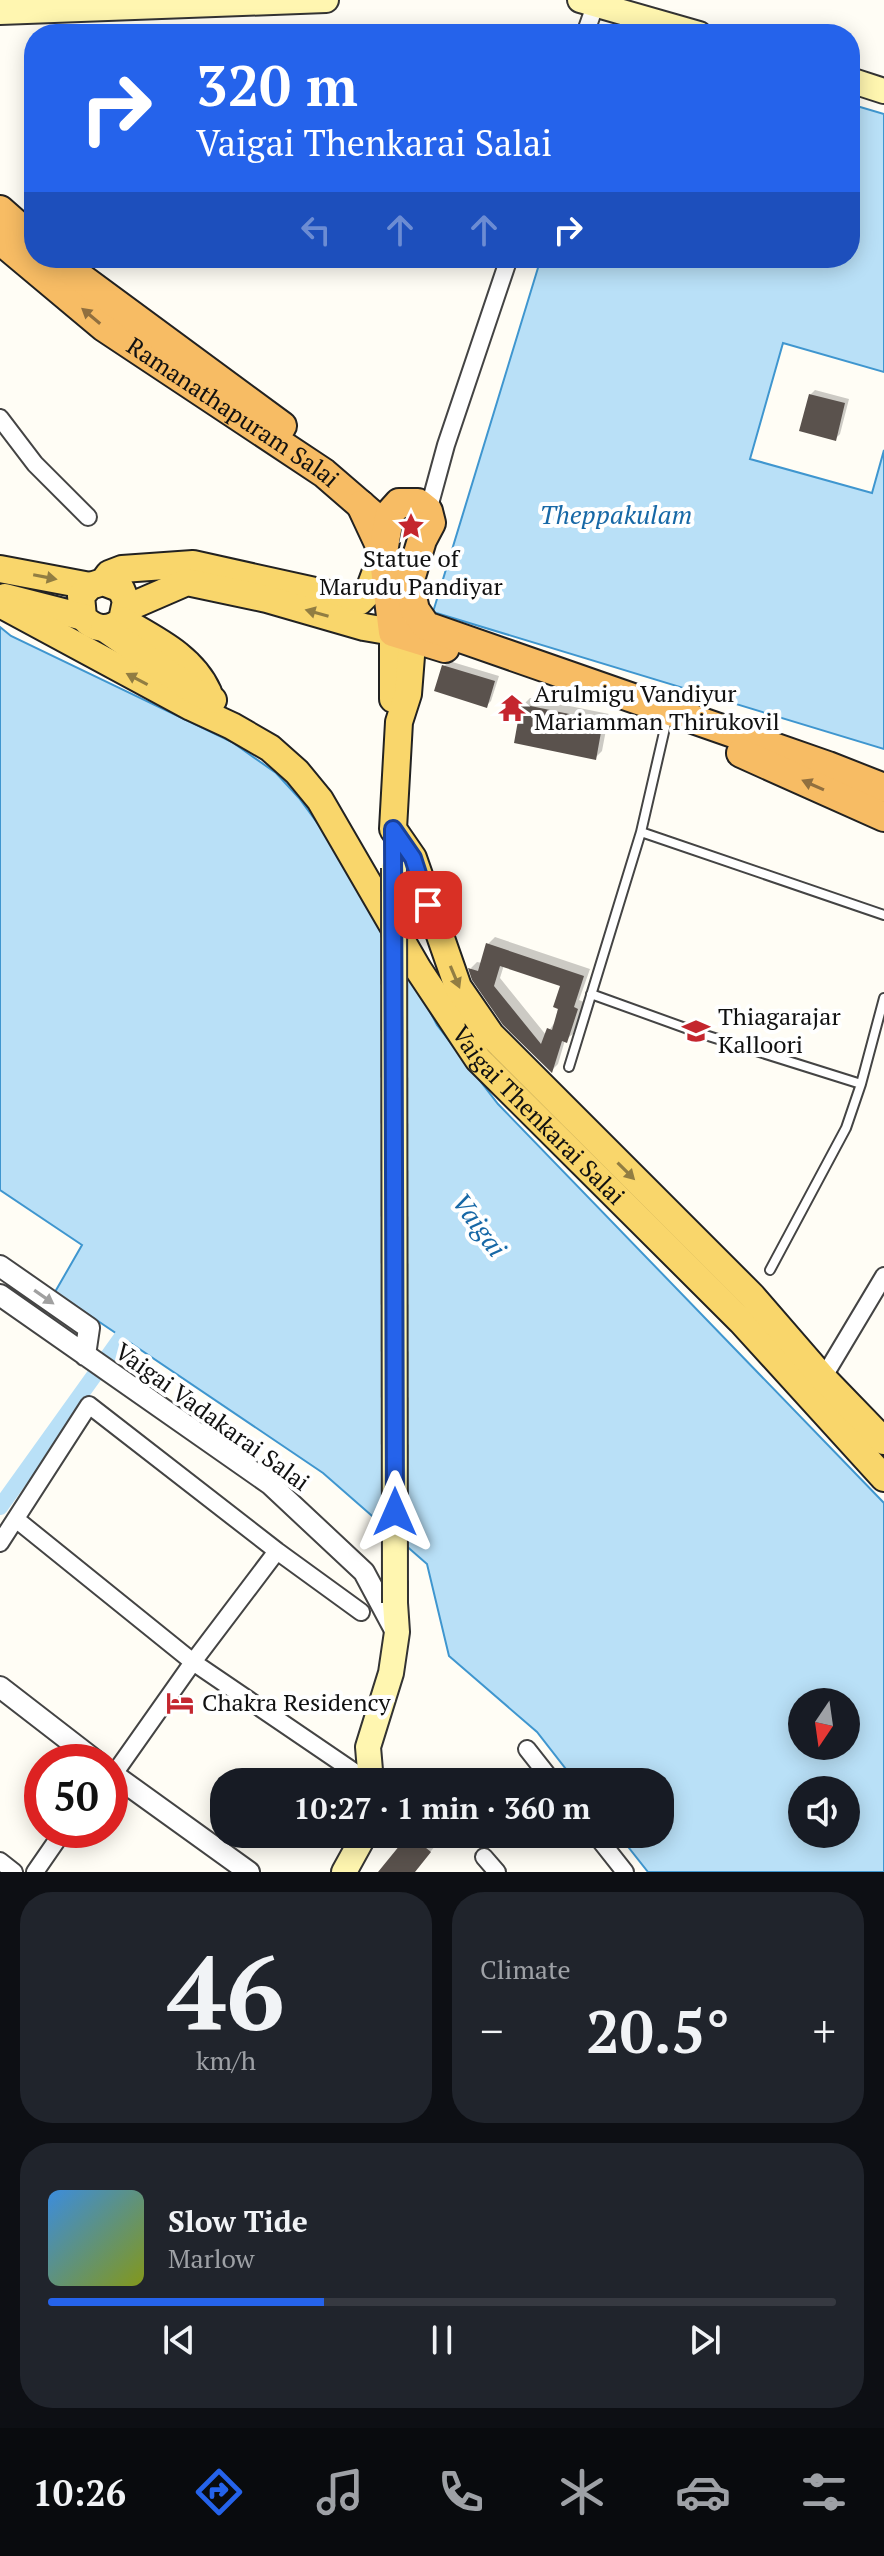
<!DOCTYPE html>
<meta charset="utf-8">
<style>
body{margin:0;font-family:"PT Serif",serif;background:#20242c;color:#f1f3f6;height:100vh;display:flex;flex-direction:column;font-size:30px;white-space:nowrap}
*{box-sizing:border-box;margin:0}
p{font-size:26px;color:#9ea1a6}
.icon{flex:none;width:44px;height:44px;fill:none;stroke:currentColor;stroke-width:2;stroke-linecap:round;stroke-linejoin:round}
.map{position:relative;height:1872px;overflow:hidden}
.sheet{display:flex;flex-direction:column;gap:20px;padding:20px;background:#0d0f14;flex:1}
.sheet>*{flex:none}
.top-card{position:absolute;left:24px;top:24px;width:836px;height:244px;border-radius:32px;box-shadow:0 4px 20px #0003;background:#2563eb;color:#fff;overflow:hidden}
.needle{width:52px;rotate:193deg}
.tools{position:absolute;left:788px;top:1688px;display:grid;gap:16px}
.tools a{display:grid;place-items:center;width:72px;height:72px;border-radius:50%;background:#171b24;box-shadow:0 4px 20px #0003;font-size:40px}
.speed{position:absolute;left:24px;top:1744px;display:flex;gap:16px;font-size:40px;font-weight:700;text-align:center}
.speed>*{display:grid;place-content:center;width:104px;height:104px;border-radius:50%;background:#171b24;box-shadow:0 4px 20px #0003;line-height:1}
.speed .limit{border:12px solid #d22;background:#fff;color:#111}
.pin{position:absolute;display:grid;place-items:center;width:68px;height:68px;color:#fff;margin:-34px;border-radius:16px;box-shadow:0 4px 12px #0006}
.me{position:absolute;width:88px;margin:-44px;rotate:0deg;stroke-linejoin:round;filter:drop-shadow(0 0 6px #0008)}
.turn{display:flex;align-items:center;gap:28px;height:168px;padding:0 40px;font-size:36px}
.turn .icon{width:104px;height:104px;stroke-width:2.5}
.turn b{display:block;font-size:56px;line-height:68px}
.lanes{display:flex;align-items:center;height:76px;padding:0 40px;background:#0003;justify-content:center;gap:40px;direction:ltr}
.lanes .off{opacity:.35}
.big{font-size:60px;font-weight:700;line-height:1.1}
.sheet .widget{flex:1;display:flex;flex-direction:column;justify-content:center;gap:12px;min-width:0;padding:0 28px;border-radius:32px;background:#20242c}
.sheet .dial{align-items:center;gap:0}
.dial b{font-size:104px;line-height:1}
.song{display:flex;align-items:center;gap:24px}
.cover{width:96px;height:96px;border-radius:12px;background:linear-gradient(135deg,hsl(210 70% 55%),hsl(70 70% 35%))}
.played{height:8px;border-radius:4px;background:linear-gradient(90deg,#2563eb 35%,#363941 35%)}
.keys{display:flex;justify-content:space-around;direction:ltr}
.heat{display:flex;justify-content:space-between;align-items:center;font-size:44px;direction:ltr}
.sheet .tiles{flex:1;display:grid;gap:20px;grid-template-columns:1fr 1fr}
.widget:last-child{grid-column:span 2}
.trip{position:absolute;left:210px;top:1768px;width:464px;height:80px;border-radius:32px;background:#171b24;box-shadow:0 4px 20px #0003;font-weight:700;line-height:80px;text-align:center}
.tab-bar{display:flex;height:128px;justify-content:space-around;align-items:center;background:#090b0e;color:#9ea1a6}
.tab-bar .icon{width:56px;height:56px}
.tab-bar .active{color:#2563eb}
.tab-bar b{font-size:36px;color:#f1f3f6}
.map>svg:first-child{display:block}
.water{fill:#b9e0f7;stroke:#3f96cf;stroke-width:2;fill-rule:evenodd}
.shadow{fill:#0003;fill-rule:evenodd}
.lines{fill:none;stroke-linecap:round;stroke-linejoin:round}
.canal{stroke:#b9e0f7;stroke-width:16}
.building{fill:#5a524d;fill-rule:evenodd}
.service-casing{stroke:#444;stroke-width:12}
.minor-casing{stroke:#444;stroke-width:20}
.tertiary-casing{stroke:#444;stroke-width:24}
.secondary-casing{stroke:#333;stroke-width:28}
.primary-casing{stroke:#222;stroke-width:30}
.trunk-casing{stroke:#222;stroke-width:32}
.service{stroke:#fff;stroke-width:8}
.minor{stroke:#fff;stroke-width:16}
.tertiary{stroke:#fff;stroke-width:20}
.secondary{stroke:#fff6b0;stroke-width:24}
.primary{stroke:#f9d66b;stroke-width:26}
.trunk{stroke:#f7bc64;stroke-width:28}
.secondary-bridge-casing{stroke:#333;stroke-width:28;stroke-linecap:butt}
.secondary-bridge{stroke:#fff6b0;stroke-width:24}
.oneway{fill:#906f3f}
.oneway2{fill:#917d42}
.oneway3{fill:#a0a0a0}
.route-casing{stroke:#184099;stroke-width:20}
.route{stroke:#2563eb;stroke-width:14}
.labels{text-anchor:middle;stroke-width:8;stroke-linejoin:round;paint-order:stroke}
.street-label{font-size:24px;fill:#111;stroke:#fff}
.poi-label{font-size:24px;fill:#111;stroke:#fff;text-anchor:start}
.water-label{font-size:26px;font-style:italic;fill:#1768a6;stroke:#fff}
</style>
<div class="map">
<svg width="884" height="1872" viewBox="0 0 884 1872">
<rect width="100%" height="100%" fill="#fffdf5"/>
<!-- water -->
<path class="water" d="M850 104 884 114V372L783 343 750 459 872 493 884 450V749L433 612 541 258H850Z
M0 627 11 636 232 742 276 773 299 798 367 891 437 1025 498 1104 884 1503V1872H648L618 1834H660V1782H576L537 1732 449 1656 427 1564 323 1473 55 1292 82 1245 0 1190ZM802 1702H846V1746H802ZM802 1790H846V1834H802Z"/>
<!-- shadow -->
<path class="shadow" d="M815 390 849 399 840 434 835 439 810 395Z
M449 661 499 676 491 701 486 706 444 666Z
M530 698 609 714 602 751 595 758 523 705Z
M495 937 590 969 579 1000 584 1002 573 1034 565 1040 558 1064 552 1070 474 979 471 968 477 962 482 963 488 944ZM504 965 563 985 555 1022 546 1035 500 978Z
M354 1773 366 1782H345Z
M411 1834H433L440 1840 414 1872H380Z"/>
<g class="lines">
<!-- canal -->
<path class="canal" d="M0 1507 134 1320"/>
</g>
<!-- building -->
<path class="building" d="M809 394 845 403 836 441 799 431Z
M442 665 495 681 487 708 434 691Z
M521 704 603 721 596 760 514 743Z
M486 943 584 976 574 1007 578 1009 567 1043 562 1041 552 1073 503 1025 472 980 468 968 478 971ZM500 966 560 986 553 1007 558 1009 552 1030 547 1028 541 1044 494 986Z
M409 1834 431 1852 415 1872H378Z"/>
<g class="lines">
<!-- service casing -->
<g class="service-casing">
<path id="service" d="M641 832 884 915
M591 994 702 1034 861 1084
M569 1067 641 832 668 715
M770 1270 846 1128 861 1084 884 998"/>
</g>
<!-- minor casing -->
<g class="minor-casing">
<path id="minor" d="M585 34 596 3
M0 418 35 464 88 517
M428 511 446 445 509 258
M823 1378 884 1276
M17 1520 193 1662 353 1771
M0 1543 89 1405 277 1551 361 1612
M527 1749 553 1782
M114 1774 193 1662 277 1551
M595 1834 625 1872
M484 1857 497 1872
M0 1861 14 1872
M35 1872 64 1830"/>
</g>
<!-- tertiary casing -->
<g class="tertiary-casing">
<path id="tertiary" d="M0 1266 89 1328 85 1355
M0 1295 270 1484 364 1572 395 1630
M0 1687 97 1762
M110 1772 249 1872"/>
</g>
<!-- secondary casing -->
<g class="secondary-casing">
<path id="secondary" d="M580 0 699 34
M0 12 326 0
M850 80 884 91
M371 1782 368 1747 391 1673 397 1632 395 1603
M344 1872 365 1834"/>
</g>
<!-- primary casing -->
<g class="primary-casing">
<g id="primary">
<path d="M0 569 90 586"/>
<path d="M103 582 121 589 126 601 122 620C109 632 94 630 83 617L81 596 90 586 103 582 109 574 122 569 193 564 360 601 368 593 383 552"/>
<path d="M5 597 83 617"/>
<path id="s1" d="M0 604 191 707 232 726 270 748 297 772 320 800 418 969 478 1059 741 1321 884 1478"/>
<path d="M127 608 187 582 267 599 364 627 393 632V699"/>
<path d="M414 618 408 694 399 722 393 829 413 858 458 987 491 1035 752 1296 823 1378 884 1441"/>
<path d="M122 620C154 639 192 656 208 692"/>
<path d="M104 628 196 692 213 700"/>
</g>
</g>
<!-- trunk casing -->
<g class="trunk-casing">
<g id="trunk">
<path d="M0 210 34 240"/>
<path id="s2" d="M0 240 104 327 324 473 375 517"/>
<path d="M54 258 282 426"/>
<path d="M361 505 383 552 393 632 445 648"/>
<path d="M383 552 390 513 399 503H418L428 511 431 523 422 540 409 583 415 610 426 626 828 766 884 788"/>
<path d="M741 753 884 817"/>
</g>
</g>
<!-- service -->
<use href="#service" class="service"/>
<!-- minor -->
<use href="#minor" class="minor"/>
<!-- tertiary -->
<use href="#tertiary" class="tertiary"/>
<!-- secondary -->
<use href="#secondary" class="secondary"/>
<!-- primary -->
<use href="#primary" class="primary"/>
<!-- trunk -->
<use href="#trunk" class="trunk"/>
<!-- secondary-bridge casing -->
<g class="secondary-bridge-casing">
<path id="secondary-bridge" d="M394 868 395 1603"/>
</g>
<!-- secondary-bridge -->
<use href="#secondary-bridge" class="secondary-bridge"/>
</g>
<!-- one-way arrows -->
<defs><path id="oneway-solid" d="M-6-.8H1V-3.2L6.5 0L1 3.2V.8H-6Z" transform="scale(2)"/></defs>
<g class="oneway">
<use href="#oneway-solid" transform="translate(91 316) rotate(-140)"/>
<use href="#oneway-solid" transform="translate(813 785) rotate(-156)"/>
</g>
<g class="oneway2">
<use href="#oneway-solid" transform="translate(45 577) rotate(11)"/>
<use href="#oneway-solid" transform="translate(317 613) rotate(-164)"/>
<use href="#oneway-solid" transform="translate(137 679) rotate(-152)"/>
<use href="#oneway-solid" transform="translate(455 977) rotate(67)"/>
<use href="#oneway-solid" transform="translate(626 1171) rotate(45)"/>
</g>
<use class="oneway3" href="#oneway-solid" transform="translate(44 1297) rotate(35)"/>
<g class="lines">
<!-- route casing -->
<g class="route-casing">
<path id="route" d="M395 1512 393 829 413 858 428 905"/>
</g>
<!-- route -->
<use href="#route" class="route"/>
</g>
<!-- icons -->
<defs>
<g id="sight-bare" transform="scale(2.16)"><path d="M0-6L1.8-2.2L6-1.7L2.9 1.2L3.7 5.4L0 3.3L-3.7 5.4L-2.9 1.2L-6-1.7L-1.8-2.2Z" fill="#c4262e" stroke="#fff" stroke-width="2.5" paint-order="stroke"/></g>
<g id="temple-bare" transform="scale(2.16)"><path d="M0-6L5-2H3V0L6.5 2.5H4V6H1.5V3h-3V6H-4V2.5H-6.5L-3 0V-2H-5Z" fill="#c4262e" stroke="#fff" stroke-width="2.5" paint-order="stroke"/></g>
<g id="university-bare" transform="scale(2.16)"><path d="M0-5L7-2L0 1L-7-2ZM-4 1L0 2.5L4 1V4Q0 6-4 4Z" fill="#c4262e" stroke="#fff" stroke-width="2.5" paint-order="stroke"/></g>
<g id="hotel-bare" transform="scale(2.16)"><path d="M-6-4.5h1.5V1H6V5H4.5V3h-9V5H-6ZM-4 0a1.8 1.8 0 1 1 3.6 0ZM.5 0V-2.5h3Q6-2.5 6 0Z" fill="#c4262e" stroke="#fff" stroke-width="2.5" paint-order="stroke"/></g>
</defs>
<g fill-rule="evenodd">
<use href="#sight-bare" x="411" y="526"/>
<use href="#temple-bare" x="512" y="708"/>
<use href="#university-bare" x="696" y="1031"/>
<use href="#hotel-bare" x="180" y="1703"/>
</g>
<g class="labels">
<!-- street labels -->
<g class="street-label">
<text dy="8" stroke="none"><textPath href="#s2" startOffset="290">Ramanathapuram Salai</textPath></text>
<text dy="8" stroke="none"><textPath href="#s1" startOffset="764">Vaigai Thenkarai Salai</textPath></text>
<text transform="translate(212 1417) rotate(36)" y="8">Vaigai Vadakarai Salai</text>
</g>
<!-- poi labels -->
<g class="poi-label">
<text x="411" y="567" text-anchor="middle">Statue of<tspan x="411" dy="28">Marudu Pandiyar</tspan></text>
<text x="534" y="702">Arulmigu Vandiyur<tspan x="534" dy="28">Mariamman Thirukovil</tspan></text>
<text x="718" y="1025">Thiagarajar<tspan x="718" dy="28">Kalloori</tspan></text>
<text x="202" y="1711">Chakra Residency</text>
</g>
<!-- water labels -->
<g class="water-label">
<text x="616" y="524">Theppakulam</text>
<text transform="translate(479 1225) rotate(54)" y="9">Vaigai</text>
</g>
</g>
</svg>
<div class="tools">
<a><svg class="needle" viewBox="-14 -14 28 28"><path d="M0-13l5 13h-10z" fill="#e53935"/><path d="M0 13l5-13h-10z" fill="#9ea1a6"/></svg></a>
<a><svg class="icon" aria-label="sound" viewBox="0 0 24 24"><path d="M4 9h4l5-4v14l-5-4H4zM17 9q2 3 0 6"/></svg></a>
</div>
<div class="speed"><div class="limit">50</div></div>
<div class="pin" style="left:428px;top:905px;background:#d93025"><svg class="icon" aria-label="arrive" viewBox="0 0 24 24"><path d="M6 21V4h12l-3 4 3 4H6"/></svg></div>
<svg class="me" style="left:395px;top:1512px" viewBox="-20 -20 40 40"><path d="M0-17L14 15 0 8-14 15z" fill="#2563eb" stroke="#fff" stroke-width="4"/></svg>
<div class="trip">10:27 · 1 min · 360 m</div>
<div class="top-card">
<div class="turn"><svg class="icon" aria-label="right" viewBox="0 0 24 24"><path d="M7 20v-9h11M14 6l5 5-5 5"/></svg><div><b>320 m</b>Vaigai Thenkarai Salai</div></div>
<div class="lanes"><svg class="icon off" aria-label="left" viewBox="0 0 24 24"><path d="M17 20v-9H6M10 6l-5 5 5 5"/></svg><svg class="icon off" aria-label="ahead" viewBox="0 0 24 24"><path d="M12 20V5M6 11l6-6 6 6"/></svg><svg class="icon off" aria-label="ahead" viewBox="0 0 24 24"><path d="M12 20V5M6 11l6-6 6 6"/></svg><svg class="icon" aria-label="right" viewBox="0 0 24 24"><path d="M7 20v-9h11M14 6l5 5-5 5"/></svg></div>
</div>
</div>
<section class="sheet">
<div class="tiles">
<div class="widget dial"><b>46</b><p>km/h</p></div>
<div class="widget"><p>Climate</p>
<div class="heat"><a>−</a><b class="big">20.5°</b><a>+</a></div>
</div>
<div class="widget">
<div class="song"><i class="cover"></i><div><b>Slow Tide</b><p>Marlow</p></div></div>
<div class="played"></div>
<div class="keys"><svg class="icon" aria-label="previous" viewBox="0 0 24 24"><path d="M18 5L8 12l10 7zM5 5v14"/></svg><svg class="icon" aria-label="pause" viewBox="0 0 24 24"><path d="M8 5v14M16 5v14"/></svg><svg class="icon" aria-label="next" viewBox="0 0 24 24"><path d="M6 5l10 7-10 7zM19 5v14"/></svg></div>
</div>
</div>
</section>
<nav class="tab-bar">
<b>10:26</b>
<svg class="icon active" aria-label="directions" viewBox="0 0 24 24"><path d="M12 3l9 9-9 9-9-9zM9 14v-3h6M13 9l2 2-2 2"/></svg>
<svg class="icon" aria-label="music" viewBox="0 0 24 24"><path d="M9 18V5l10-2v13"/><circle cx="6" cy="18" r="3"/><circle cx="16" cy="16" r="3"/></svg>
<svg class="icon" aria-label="phone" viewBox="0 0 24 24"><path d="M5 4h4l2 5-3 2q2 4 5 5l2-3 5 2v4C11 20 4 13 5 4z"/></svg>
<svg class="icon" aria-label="climate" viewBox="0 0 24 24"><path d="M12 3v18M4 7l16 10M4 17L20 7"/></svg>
<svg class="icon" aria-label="car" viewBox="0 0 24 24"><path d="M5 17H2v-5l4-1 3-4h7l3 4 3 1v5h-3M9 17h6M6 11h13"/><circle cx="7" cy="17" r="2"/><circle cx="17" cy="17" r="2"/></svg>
<svg class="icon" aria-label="filters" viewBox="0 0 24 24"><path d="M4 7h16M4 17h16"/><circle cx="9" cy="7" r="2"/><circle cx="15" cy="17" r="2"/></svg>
</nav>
